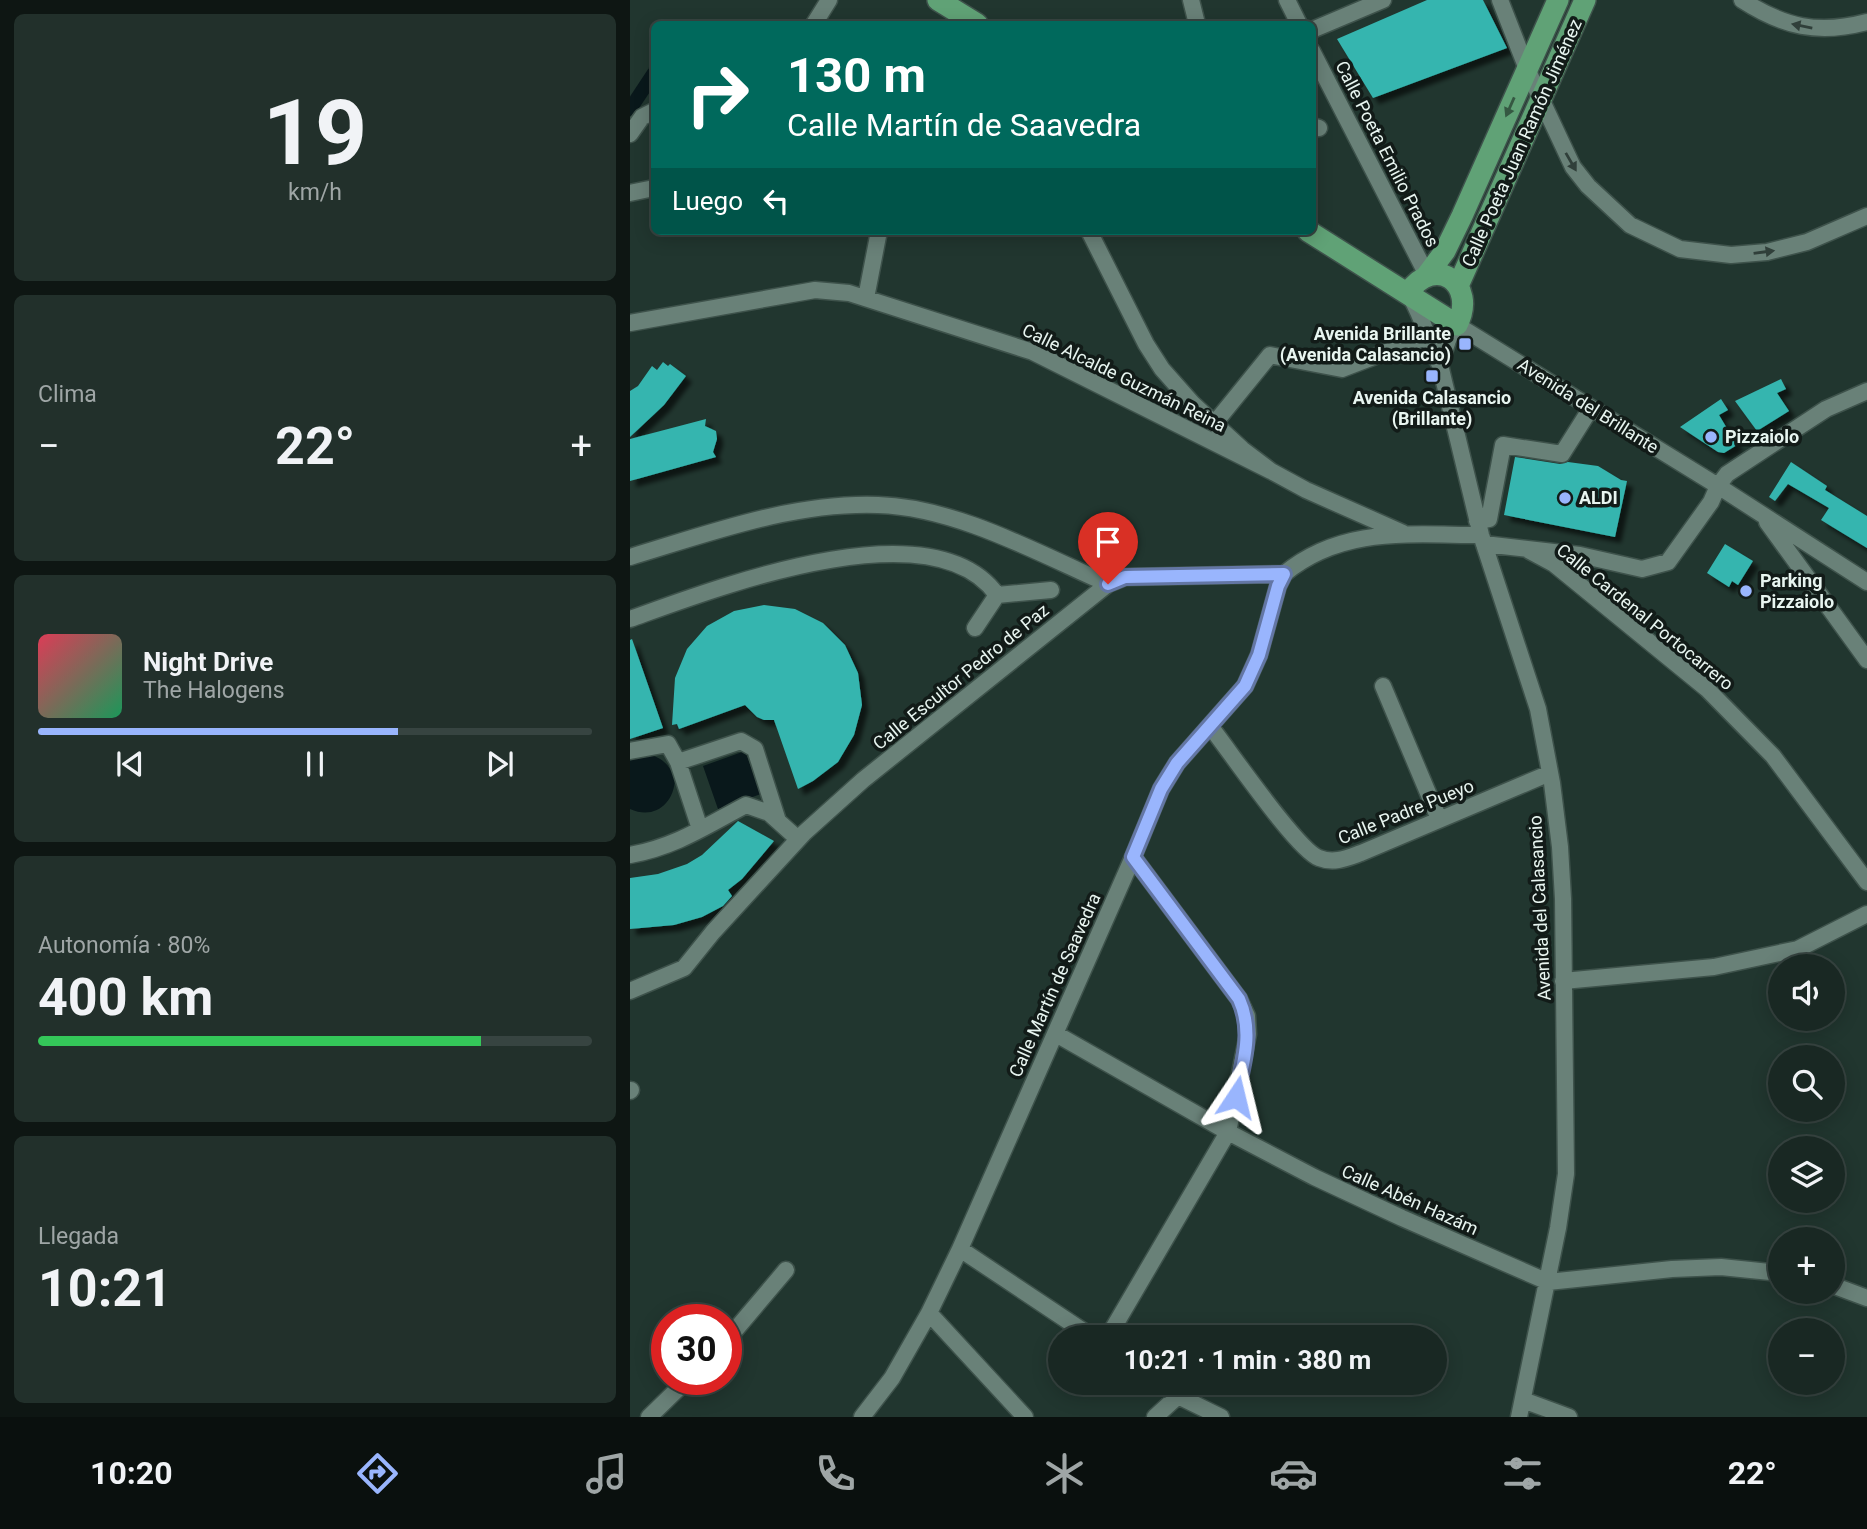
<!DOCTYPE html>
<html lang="es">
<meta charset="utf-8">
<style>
body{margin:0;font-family:Roboto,sans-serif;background:#22302b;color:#f1f3f6;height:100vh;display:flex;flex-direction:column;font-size:26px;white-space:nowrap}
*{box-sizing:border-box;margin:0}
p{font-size:23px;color:#9fa6a6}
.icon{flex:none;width:38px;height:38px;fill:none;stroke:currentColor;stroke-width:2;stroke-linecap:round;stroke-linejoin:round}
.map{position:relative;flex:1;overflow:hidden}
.panel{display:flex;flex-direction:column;gap:14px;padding:14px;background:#0e1613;width:630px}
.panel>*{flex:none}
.guide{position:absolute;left:21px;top:21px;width:665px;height:214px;border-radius:10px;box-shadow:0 4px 18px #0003,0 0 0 2px #374441;background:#00695c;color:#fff;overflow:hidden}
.controls{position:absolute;left:1138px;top:954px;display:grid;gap:14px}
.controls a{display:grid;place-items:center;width:77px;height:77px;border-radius:50%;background:#192823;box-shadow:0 4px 18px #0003,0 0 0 2px #374441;font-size:35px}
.speed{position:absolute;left:21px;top:1304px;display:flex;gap:14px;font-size:35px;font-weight:700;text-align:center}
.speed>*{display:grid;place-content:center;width:91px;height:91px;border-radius:50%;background:#192823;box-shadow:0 4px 18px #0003,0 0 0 2px #374441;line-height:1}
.speed .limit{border:10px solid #d22;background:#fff;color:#111}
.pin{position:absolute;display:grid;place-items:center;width:60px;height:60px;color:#fff;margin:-72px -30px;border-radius:50% 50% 50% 0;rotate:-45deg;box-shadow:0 0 7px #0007}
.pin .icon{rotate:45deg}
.me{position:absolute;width:77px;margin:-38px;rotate:10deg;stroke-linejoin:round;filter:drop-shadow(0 0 5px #0008)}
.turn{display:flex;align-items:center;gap:24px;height:147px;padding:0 21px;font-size:32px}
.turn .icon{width:91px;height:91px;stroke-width:2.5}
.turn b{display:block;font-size:49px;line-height:60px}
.then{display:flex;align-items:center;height:66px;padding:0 21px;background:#0003;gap:14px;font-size:26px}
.big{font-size:52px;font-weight:700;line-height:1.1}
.panel .tile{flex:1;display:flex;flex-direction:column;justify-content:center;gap:10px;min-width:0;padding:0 24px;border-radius:10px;background:#22302b}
.panel .dial{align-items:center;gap:0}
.dial b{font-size:91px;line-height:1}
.song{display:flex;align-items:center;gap:21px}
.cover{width:84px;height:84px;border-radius:10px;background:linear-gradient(135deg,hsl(350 70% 55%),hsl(150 70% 35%))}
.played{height:7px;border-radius:4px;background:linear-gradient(90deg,#99b5fd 65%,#374441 65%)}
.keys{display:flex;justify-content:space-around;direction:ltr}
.heat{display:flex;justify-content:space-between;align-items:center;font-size:38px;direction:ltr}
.charge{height:10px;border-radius:5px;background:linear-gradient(90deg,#34c759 80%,#374441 0)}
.trip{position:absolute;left:418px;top:1325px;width:399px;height:70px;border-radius:35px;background:#192823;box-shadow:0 4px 18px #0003,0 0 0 2px #374441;font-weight:700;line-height:70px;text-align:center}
.tab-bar{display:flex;height:112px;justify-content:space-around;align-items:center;background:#0a100e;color:#9fa6a6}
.tab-bar .icon{width:49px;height:49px}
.tab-bar .active{color:#99b5fd}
.tab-bar b{font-size:32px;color:#f1f3f6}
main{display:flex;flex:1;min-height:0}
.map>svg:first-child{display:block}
.water{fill:#09181b}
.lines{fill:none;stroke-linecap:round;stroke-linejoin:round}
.canal{stroke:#09181b;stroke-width:14}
.building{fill:#35b5af;filter:url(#shadow)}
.minor-casing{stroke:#3e524b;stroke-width:19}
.major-casing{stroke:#3e524b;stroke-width:24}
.minor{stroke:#698178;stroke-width:16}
.major{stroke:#60a276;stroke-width:21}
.oneway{fill:#303f3a}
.oneway2{fill:#355842}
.route-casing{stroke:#6376a4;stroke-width:18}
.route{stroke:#99b5fd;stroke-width:12}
.poi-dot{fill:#99b5fd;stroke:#121b18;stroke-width:2.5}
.labels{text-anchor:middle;stroke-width:7;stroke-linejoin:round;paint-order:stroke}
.street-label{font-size:18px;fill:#e8f5f0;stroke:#121b18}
.poi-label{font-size:18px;font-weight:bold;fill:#e8f5f0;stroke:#121b18;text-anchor:start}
</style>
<main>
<section class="panel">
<div class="tile dial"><b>19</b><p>km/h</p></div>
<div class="tile"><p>Clima</p>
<div class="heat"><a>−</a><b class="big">22°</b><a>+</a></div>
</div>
<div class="tile">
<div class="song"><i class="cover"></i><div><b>Night Drive</b><p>The Halogens</p></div></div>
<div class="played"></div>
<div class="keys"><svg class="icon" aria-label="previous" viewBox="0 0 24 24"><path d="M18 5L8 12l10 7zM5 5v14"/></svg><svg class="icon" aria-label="pause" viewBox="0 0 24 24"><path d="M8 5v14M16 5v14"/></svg><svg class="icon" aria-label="next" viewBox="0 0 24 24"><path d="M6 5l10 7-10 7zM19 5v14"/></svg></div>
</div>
<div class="tile"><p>Autonomía · 80%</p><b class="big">400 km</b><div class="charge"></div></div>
<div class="tile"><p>Llegada</p><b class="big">10:21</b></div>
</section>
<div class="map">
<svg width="1237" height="1417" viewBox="0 0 1237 1417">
<defs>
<filter id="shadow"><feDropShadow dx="6" dy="6" stdDeviation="2" flood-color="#0009"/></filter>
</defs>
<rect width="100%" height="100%" fill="#21362f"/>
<!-- water -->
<path class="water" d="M115 751 131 794 88 809 73 766Z
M16 754C32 757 39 764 45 779 44 804 24 820 0 809V759Z"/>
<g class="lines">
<!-- canal -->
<path class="canal" d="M0 109 24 73"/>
</g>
<!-- building -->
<path class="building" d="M797 0H853L877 48 743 98 707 39Z
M33 362 38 366 40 364 56 376 34 405 0 437V391L8 386 22 366 27 370Z
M1151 379 1156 389 1147 393 1159 411 1127 431 1105 401Z
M1091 399 1098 410 1089 415 1107 445 1094 453 1088 452 1050 427Z
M76 419 75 426 86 431 87 439 83 452 86 457 0 481V439Z
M885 457 930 464 938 462 968 466 991 480 997 481 985 537 874 515Z
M1161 462 1197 486 1195 490 1237 516V548L1191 520 1199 508 1158 484 1145 501 1139 497Z
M1095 544 1123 561 1108 585 1102 581 1099 587 1077 573Z
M134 605 165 609 193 623 215 645 228 673 232 705 224 735 208 762 183 781 168 789 144 720H134L127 717 115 705 49 729 47 724 42 725 45 678 57 649 77 626 104 611Z
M2 639 33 728 0 739V640Z
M108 821 144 841 112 879 98 890 102 896 93 906 72 917 44 925 0 929V878L28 874 57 864 72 855Z"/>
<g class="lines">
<!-- minor casing -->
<g class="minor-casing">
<path id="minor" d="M561 0 567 24
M657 0 669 24
M870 0 897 69 943 167 958 186 1000 225 1050 249 1101 255 1137 252 1177 242 1237 216
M1112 0C1154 27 1188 35 1237 22
M184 24 199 0
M682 30 753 0
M682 51 797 275
M682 126 689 128
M0 134 12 117 24 111
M0 193 24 188
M459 231 516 344 532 369 563 404 612 449 641 471 676 490 773 533
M236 298 249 231
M781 298C794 320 798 343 810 365L851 535 908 709 922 783 930 847 933 899 936 1174 928 1228 889 1417
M0 323 185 290 219 293 403 352 641 471
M810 365 818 340 827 325 1088 486 1237 582
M584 424 640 355 712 369 798 336
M847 521 859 519 873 445 932 454 961 408
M1137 522 1237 660
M854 544 950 555 1012 569 1038 562 1081 502 1088 486 1097 474 1196 409 1237 391
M898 550 924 564 1077 689 1143 756 1237 882
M0 557C80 533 163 502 248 505 325 507 408 553 478 584
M367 595 421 590
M0 619C84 589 302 504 367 595
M345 628 367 595
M753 686 809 819
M580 726C599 750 667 850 689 858 704 864 717 858 731 853L920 773
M0 751 38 744 48 762 111 741 125 749 148 821
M48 762 70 829
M0 855C45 847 76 826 116 805L139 813 168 839
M933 981 1084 967 1168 949 1237 914
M0 991 54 968 83 932 174 833 233 780 478 584 495 577 654 574C712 526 780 535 851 535
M426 1034 598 1132 684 1177 772 1218 918 1282 1042 1269 1091 1267 1150 1273
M0 1091 1 1090
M330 1249 462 1337
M1202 1285 1237 1298
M299 1313 395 1417
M478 1337 598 1132 618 1034 617 1016 609 999 503 857
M96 1341 156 1270
M527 1382 548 1396 591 1417
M893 1400 939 1417
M19 1417 58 1379
M232 1417 262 1378 299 1313 330 1249 503 857 531 789 547 763 615 686 629 655 648 586 654 574
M525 1417 548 1396"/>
</g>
<!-- major casing -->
<g class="major-casing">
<path id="major" d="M308 0 347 24
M678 231 827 325C848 284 805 253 778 293
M797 275 815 251 832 216 928 0
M828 286 955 0"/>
</g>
<!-- minor -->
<use href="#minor" class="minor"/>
<!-- major -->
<use href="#major" class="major"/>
</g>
<!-- one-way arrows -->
<defs><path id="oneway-solid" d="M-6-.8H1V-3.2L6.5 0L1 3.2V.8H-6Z" transform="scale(1.75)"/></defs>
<g class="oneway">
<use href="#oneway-solid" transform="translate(1172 26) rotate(-169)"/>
<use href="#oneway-solid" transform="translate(941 162) rotate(60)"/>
<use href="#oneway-solid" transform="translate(1134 252) rotate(-8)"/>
</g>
<use class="oneway2" href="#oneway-solid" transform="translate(880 107) rotate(114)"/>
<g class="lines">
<!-- route casing -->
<g class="route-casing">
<path id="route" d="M478 584 495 577 654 574 648 586 629 655 615 686 547 763 531 789 503 857 609 999C624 1032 613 1063 606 1097"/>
</g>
<!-- route -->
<use href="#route" class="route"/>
</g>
<!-- markers -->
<g class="poi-dot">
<rect x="828" y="337" width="14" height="14" rx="3.5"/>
<rect x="795" y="369" width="14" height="14" rx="3.5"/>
<circle cx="1081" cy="437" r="7"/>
<circle cx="935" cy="498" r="7"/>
<circle cx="1116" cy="591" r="7"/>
</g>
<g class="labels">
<!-- street labels -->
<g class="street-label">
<text transform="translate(892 143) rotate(-66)" y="6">Calle Poeta Juan Ramón Jiménez</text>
<text transform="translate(757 154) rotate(63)" y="6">Calle Poeta Emilio Prados</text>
<text transform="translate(494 378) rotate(26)" y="6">Calle Alcalde Guzmán Reina</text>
<text transform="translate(958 406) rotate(32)" y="6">Avenida del Brillante</text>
<text transform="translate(1015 617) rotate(39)" y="6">Calle Cardenal Portocarrero</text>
<text transform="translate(331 677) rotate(-39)" y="6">Calle Escultor Pedro de Paz</text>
<text transform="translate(776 812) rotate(-22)" y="6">Calle Padre Pueyo</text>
<text transform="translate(910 908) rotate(-93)" y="6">Avenida del Calasancio</text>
<text transform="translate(425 985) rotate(-66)" y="6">Calle Martín de Saavedra</text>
<text transform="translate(780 1200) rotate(24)" y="6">Calle Abén Hazám</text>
</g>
<!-- poi labels -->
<g class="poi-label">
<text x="821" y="340" text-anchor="end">Avenida Brillante<tspan x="821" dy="21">(Avenida Calasancio)</tspan></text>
<text x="802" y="404" text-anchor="middle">Avenida Calasancio<tspan x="802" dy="21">(Brillante)</tspan></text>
<text x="1095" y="443">Pizzaiolo</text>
<text x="949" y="504">ALDI</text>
<text x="1130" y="587">Parking<tspan x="1130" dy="21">Pizzaiolo</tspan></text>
</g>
</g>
</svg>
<div class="controls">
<a><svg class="icon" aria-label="sound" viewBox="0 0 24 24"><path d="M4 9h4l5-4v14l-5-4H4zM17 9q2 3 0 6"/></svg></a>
<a><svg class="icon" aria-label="search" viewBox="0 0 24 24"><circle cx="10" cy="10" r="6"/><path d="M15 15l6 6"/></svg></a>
<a><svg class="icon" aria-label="layers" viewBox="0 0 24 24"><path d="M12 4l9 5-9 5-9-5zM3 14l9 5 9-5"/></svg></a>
<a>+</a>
<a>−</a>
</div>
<div class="speed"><div class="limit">30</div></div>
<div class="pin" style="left:478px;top:584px;background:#d93025"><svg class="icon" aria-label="arrive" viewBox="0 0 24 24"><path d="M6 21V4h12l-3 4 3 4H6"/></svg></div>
<svg class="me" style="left:606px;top:1097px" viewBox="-20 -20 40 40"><path d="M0-17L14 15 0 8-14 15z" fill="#99b5fd" stroke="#fff" stroke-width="4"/></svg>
<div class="trip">10:21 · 1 min · 380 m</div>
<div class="guide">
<div class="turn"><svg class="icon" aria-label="right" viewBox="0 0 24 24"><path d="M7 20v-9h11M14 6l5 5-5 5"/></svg><div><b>130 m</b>Calle Martín de Saavedra</div></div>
<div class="then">Luego<svg class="icon" aria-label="left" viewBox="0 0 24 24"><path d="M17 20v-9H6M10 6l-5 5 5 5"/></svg></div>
</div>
</div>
</main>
<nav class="tab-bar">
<b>10:20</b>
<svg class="icon active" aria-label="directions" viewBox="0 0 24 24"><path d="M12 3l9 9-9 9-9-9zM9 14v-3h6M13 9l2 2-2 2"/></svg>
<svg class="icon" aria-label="music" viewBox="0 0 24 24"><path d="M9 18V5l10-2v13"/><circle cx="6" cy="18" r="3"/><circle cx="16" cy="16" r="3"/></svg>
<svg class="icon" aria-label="phone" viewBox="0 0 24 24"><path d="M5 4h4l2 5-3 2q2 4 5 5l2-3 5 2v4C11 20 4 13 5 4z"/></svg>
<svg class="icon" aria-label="climate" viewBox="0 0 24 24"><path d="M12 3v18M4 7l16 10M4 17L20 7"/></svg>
<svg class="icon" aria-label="car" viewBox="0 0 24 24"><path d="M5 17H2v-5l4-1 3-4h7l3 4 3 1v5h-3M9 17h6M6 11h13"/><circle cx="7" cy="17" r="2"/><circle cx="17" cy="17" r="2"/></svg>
<svg class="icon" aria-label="filters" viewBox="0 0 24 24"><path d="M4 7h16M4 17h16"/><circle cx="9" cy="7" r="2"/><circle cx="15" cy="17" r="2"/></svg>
<b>22°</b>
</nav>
